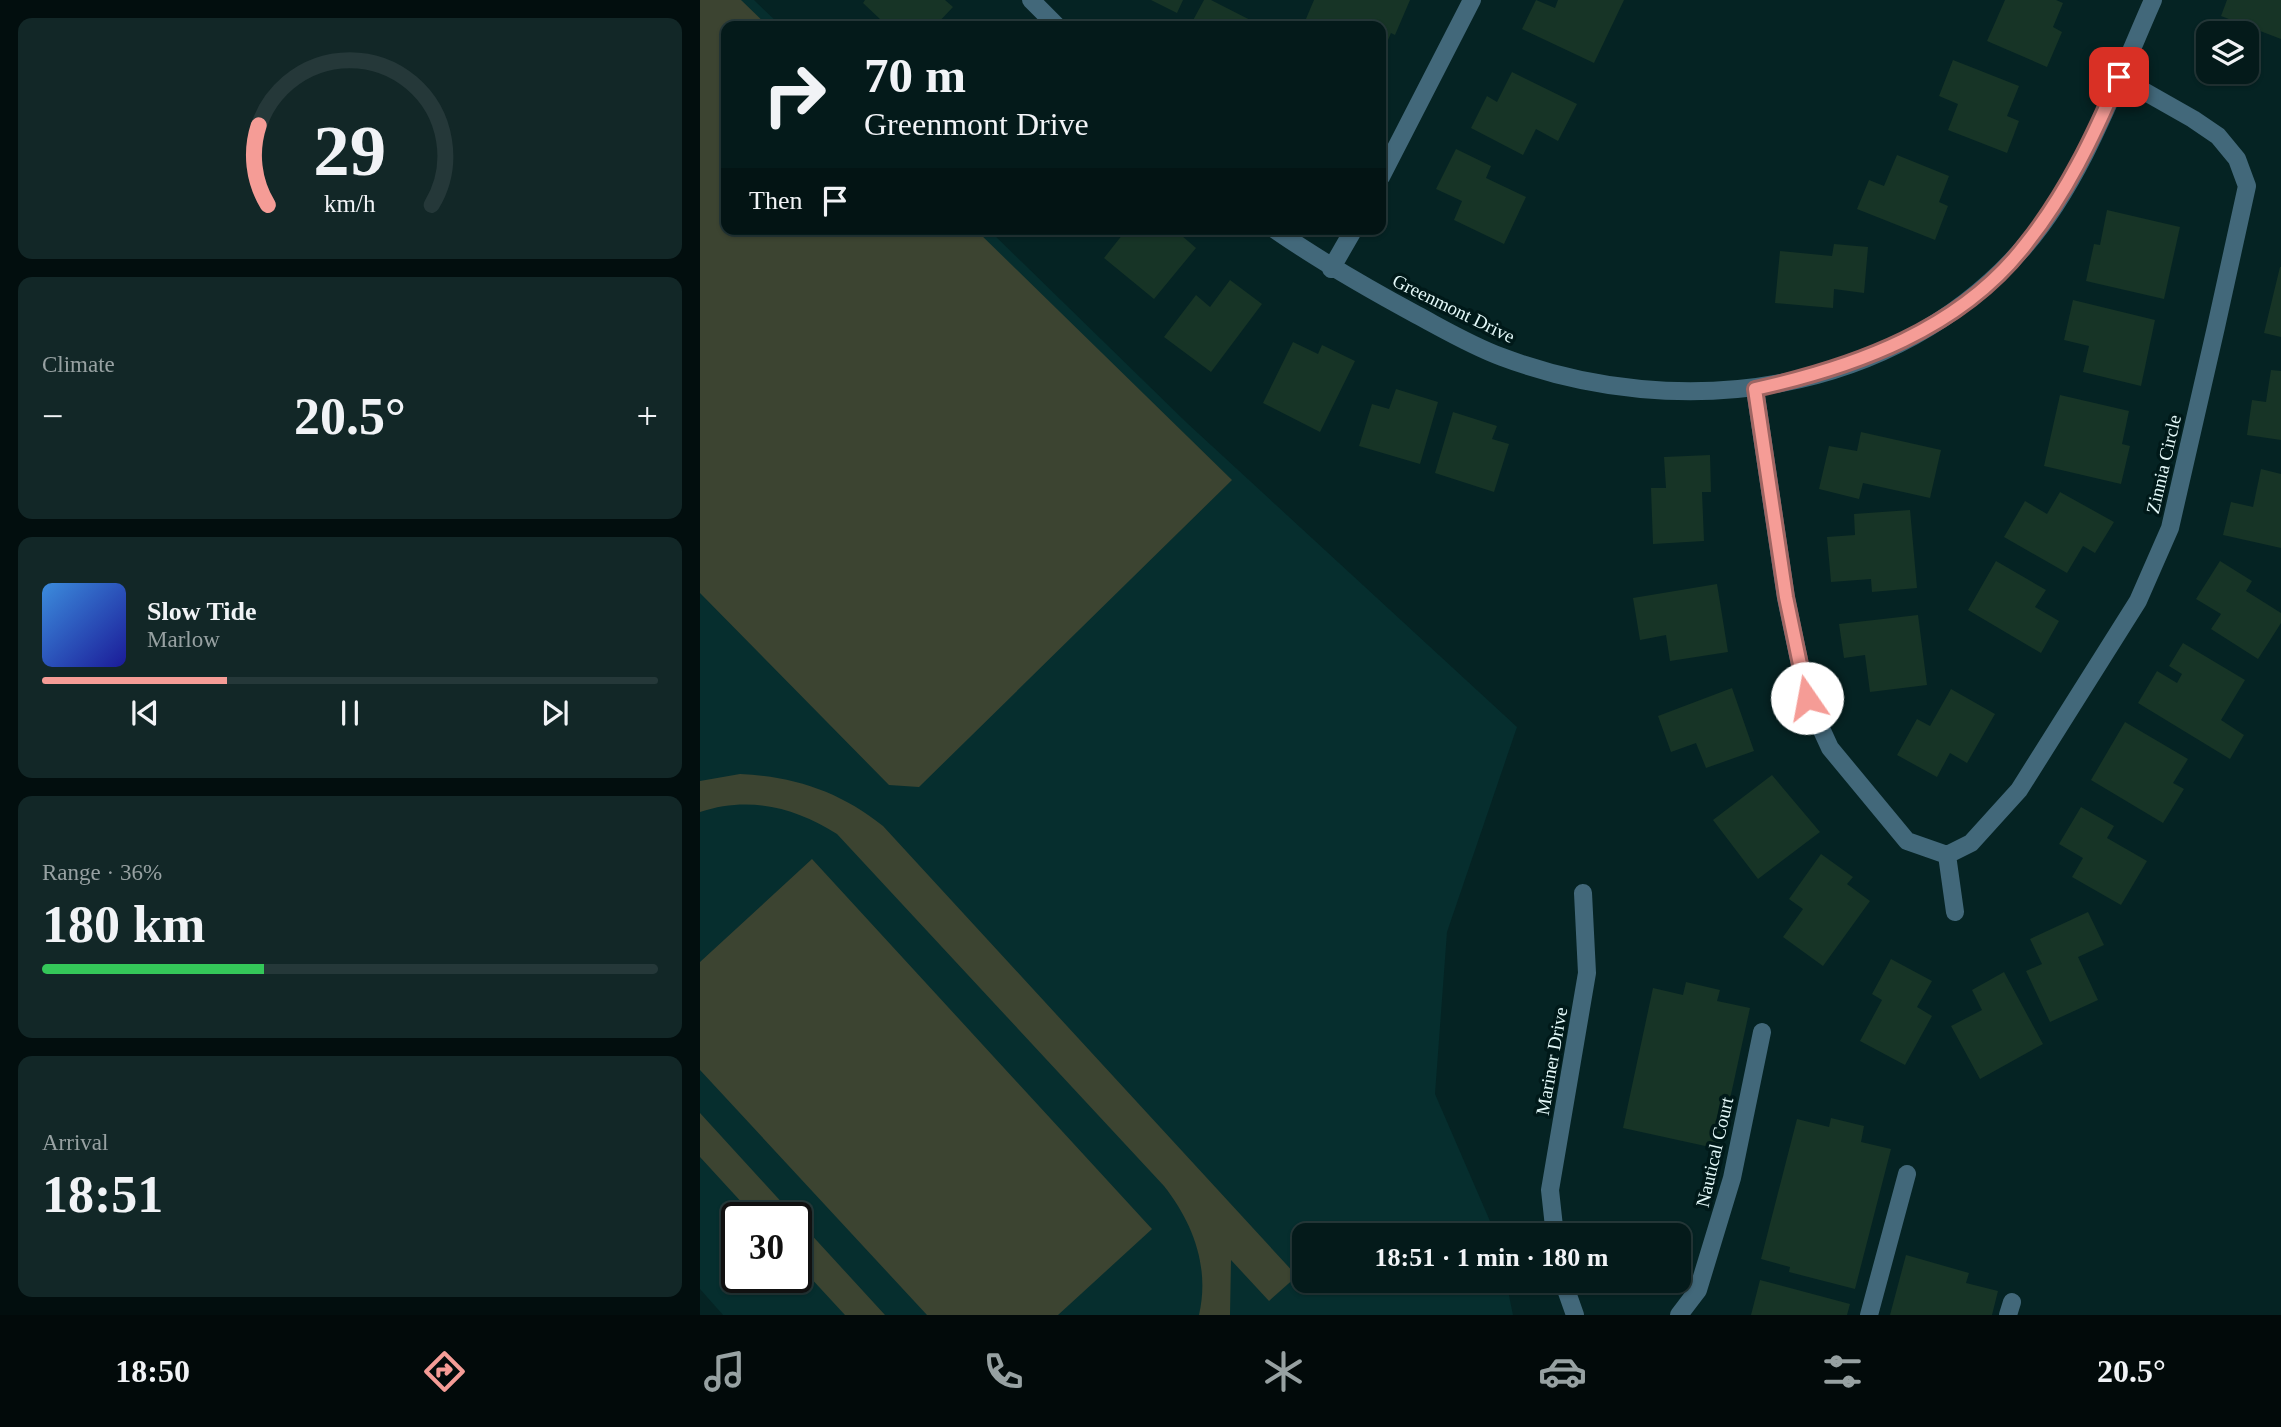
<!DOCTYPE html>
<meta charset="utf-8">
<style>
body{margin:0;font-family:Georgia,serif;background:#122727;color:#f1f3f6;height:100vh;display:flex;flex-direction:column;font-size:26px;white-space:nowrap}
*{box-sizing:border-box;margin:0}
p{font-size:23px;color:#97a1a2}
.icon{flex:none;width:38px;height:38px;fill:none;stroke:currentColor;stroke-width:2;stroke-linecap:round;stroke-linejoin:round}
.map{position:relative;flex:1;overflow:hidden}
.side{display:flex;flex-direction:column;gap:18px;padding:18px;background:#020e0e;width:700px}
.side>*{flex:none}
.guide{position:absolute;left:21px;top:21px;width:665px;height:214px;border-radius:14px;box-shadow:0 2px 5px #0004,0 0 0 2px #253839;background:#041a1a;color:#f1f3f6;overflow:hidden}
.buttons{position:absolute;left:1496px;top:21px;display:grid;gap:14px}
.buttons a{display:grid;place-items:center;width:63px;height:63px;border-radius:14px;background:#041a1a;box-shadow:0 2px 5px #0004,0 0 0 2px #253839;font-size:35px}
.speed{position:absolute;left:21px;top:1202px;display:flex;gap:14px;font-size:35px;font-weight:700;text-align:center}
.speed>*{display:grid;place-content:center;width:91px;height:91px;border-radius:50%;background:#041a1a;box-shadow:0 2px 5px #0004,0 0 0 2px #253839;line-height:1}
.speed .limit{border:4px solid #111;border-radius:10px;background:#fff;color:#111}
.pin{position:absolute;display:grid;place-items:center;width:60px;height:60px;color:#fff;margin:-30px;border-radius:14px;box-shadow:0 4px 10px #0006}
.me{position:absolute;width:77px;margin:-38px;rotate:348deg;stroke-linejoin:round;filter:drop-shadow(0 0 5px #0008)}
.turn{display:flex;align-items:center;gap:24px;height:147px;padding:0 28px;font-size:32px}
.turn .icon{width:91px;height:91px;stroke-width:2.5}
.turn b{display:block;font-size:49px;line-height:60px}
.then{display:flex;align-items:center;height:66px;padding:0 28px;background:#0003;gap:14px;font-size:26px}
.big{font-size:52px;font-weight:700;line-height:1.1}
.side .widget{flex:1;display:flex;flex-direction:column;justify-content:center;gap:10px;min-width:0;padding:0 24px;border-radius:14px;background:#122727}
.side .dial{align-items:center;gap:0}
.dial svg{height:182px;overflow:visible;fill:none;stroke:#253839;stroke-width:7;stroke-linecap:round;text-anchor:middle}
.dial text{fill:#f1f3f6;stroke:none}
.song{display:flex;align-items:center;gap:21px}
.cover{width:84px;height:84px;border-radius:10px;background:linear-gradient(135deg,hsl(210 70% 55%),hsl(240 70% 35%))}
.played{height:7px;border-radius:4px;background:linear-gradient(90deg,#f59c96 30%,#253839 30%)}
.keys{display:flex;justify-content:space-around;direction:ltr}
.heat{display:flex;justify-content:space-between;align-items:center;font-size:38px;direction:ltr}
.charge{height:10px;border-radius:5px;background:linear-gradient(90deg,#34c759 36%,#253839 0)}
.trip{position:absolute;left:592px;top:1223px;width:399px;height:70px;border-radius:14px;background:#041a1a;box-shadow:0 2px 5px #0004,0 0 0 2px #253839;font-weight:700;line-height:70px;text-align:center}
.tab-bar{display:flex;height:112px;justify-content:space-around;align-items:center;background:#020a0a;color:#97a1a2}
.tab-bar .icon{width:49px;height:49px}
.tab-bar .current{color:#f59c96}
.tab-bar b{font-size:32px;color:#f1f3f6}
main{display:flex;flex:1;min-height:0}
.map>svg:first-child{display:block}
.built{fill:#062e2e;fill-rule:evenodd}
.green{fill:#3c4431}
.building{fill:#173426}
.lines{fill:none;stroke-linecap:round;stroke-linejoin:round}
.minor{stroke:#42687a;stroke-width:18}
.route-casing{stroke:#9f6562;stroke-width:18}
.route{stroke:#f59c96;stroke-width:12}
.labels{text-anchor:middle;stroke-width:7;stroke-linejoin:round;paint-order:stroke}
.street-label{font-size:19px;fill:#e4f9f9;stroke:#001919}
</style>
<main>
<section class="side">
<div class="widget dial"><svg viewBox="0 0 100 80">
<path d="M14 69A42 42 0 1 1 86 69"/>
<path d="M14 69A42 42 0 0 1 10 34" stroke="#f59c96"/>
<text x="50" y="56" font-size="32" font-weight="700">29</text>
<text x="50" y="72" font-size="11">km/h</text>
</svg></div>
<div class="widget"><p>Climate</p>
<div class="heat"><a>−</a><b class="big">20.5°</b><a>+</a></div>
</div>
<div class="widget">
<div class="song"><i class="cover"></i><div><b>Slow Tide</b><p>Marlow</p></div></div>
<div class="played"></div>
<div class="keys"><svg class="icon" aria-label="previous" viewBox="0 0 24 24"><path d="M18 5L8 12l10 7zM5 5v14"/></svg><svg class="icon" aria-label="pause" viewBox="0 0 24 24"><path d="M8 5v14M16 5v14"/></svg><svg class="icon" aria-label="next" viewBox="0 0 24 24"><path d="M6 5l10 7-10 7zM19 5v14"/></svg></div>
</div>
<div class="widget"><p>Range · 36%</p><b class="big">180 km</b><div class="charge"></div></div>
<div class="widget"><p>Arrival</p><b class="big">18:51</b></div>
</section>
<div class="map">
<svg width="1581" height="1315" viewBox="0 0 1581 1315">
<rect width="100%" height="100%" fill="#052323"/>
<!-- built -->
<path class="built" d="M0 0H54L81 26H26V229H288L487 423 817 727 747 932 735 1094 796 1235 604 1236V1281H806L813 1315H23L0 1289ZM37 1218H96V1278H37Z"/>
<!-- green -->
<path class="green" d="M0 0H41L68 26H26V229H275L532 480 219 787 189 785 0 593Z
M40 774C94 776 141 792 183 826L597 1276 569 1301 531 1260 530 1315H499C510 1267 493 1223 464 1186L137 834C94 807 49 796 0 812V781Z
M112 859 452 1229 358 1315H227L0 1070V962Z
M0 1113 96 1218H56L0 1157Z
M96 1218 185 1315H145L96 1262Z"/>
<!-- building -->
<path class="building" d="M165 0H245L253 7 235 26H176L181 20 163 3Z
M451 0H483L477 13Z
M504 0H511L562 26H490Z
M614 0H710L695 35 691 33 681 56V26H603Z
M836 0 855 8 858 0H924L894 63 822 29Z
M1305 0H1356L1363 3 1353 27 1362 32 1347 67 1287 41Z
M1527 0H1581V39L1521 16Z
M1253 60 1319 86 1307 116 1319 121 1307 153 1248 130 1258 104 1239 96Z
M812 72 877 104 858 141 836 129 823 155 771 128 787 96 797 102Z
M756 149 791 166 786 178 826 197 804 244 754 220 762 201 736 189Z
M1197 155 1249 176 1239 202 1248 206 1235 240 1157 209 1169 180 1184 186Z
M1407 210 1480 227 1464 299 1386 281 1394 244 1400 245Z
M427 229H460L464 233 474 229 496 248 454 299 404 258Z
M1134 244 1168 247 1164 293 1134 289 1133 308 1075 303 1080 251 1132 256Z
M1580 267H1581V337L1564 333Z
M530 280 562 304 511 372 464 337 496 295 510 307Z
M1373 300 1455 320 1441 386 1383 372 1389 346 1364 340Z
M593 342 618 354 622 345 655 361 620 432 563 403Z
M1571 370 1581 371V440L1547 435 1552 400 1566 402Z
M696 389 738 402 720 464 659 446 672 404 689 409Z
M1360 395 1429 411 1422 444 1430 446 1421 484 1344 466Z
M753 412 797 426 792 439 809 444 794 492 735 473Z
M1161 432 1241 450 1230 498 1163 483 1159 499 1119 489 1129 446 1157 451Z
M1010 455 1011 492H1002L1004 541 953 544 951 488H966L964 457Z
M1561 469 1581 474V548L1523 535 1531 502 1553 507Z
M1360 492 1414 522 1395 553 1383 546 1367 573 1304 537 1325 501 1347 514Z
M1210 510 1217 588 1172 592 1171 579 1131 582 1127 537 1155 535 1154 514Z
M1296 561 1346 590 1335 607 1359 621 1341 653 1268 610Z
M1520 561 1552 581 1546 591 1581 613V623L1558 659 1511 629 1521 614 1496 599Z
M1017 584 1028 652 970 661 966 635 940 640 933 598Z
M1218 615 1227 685 1170 692 1165 655 1144 658 1139 624Z
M1483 643 1545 680 1521 720 1544 735 1530 759 1438 703 1457 671 1477 683 1482 674 1469 666Z
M1032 688 1054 751 1006 768 996 743 971 752 958 716Z
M1251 689 1295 714 1267 763 1250 753 1237 777 1197 755 1217 719 1230 726Z
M1425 722 1488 759 1473 783 1484 789 1463 823 1391 780Z
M1072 775 1120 832 1058 879 1013 820Z
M1381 807 1414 826 1407 838 1447 861 1421 905 1372 877 1383 858 1359 844Z
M1121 854 1153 877 1147 884 1170 901 1123 966 1083 937 1103 909 1089 899Z
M1388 912 1404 945 1378 957 1398 1000 1350 1022 1326 971 1342 964 1330 939Z
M1191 959 1232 981 1217 1007 1232 1016 1205 1065 1160 1041 1182 1000 1172 994Z
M1304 972 1343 1044 1280 1079 1251 1026 1282 1010 1272 990Z
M986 982 1020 990 1017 1001 1050 1008 1019 1149 923 1128 953 988 983 995Z
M1131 1118 1164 1126 1161 1142 1191 1149 1155 1289 1089 1272 1090 1267 1061 1259 1097 1119 1129 1127Z
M1206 1255 1269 1273 1266 1283 1298 1291 1292 1315H1190Z
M1060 1280 1150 1304 1147 1315H1051Z"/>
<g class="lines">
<!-- minor -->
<path class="minor" d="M331 0 357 26
M681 177 772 0
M574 229C620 261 667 288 717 315 745 330 772 346 802 357 981 424 1195 396 1325 246 1383 179 1417 81 1453 0
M631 269 654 229
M1055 389 1086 598 1107 698 1130 748 1207 841 1247 855 1271 843 1319 790 1438 601 1470 528 1516 327 1547 186 1537 159 1518 136 1493 119 1419 77
M1247 855 1255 912
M855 1236 850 1190 887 973 883 893
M863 1281 875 1315
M979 1315 998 1290 1032 1178 1062 1032
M1169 1315 1207 1174
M1308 1315 1312 1302"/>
</g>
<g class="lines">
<!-- route casing -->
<g class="route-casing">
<path id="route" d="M1107 698 1086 597 1055 389C1155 367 1261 329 1326 244 1366 194 1394 136 1419 77"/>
</g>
<!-- route -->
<use href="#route" class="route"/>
</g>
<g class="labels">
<!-- street labels -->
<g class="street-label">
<text transform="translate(754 308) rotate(26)" y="7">Greenmont Drive</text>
<text transform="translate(1463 464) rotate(-77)" y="7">Zinnia Circle</text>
<text transform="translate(851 1061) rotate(-80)" y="7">Mariner Drive</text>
<text transform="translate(1014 1152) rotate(-77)" y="7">Nautical Court</text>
</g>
</g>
</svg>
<div class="buttons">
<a><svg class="icon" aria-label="layers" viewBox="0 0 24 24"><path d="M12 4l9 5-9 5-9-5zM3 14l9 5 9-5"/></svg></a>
</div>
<div class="speed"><div class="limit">30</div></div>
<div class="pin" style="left:1419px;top:77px;background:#d93025"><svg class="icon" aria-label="arrive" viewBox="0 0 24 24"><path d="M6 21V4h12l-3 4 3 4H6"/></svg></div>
<svg class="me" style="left:1107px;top:698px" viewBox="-20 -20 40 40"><circle r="19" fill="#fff"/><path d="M0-13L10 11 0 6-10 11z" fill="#f59c96"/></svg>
<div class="trip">18:51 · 1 min · 180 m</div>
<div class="guide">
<div class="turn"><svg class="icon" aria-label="right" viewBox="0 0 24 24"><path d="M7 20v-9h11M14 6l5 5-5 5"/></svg><div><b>70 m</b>Greenmont Drive</div></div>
<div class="then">Then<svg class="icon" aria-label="arrive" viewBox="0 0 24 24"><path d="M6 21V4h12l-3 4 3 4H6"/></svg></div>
</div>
</div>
</main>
<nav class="tab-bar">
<b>18:50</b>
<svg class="icon current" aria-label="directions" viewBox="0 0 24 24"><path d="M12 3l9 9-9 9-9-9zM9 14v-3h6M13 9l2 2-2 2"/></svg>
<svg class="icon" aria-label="music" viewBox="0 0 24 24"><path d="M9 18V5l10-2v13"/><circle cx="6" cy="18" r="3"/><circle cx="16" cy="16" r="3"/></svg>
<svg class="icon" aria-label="phone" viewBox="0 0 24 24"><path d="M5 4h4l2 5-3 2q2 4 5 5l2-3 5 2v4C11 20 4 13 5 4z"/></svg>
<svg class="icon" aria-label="climate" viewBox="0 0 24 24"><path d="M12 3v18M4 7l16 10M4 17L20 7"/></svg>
<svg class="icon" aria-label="car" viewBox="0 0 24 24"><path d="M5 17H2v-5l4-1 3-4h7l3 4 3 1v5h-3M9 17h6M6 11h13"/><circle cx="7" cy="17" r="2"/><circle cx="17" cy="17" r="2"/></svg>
<svg class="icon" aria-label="filters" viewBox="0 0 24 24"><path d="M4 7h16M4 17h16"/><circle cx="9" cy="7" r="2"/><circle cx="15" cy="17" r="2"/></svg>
<b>20.5°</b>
</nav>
